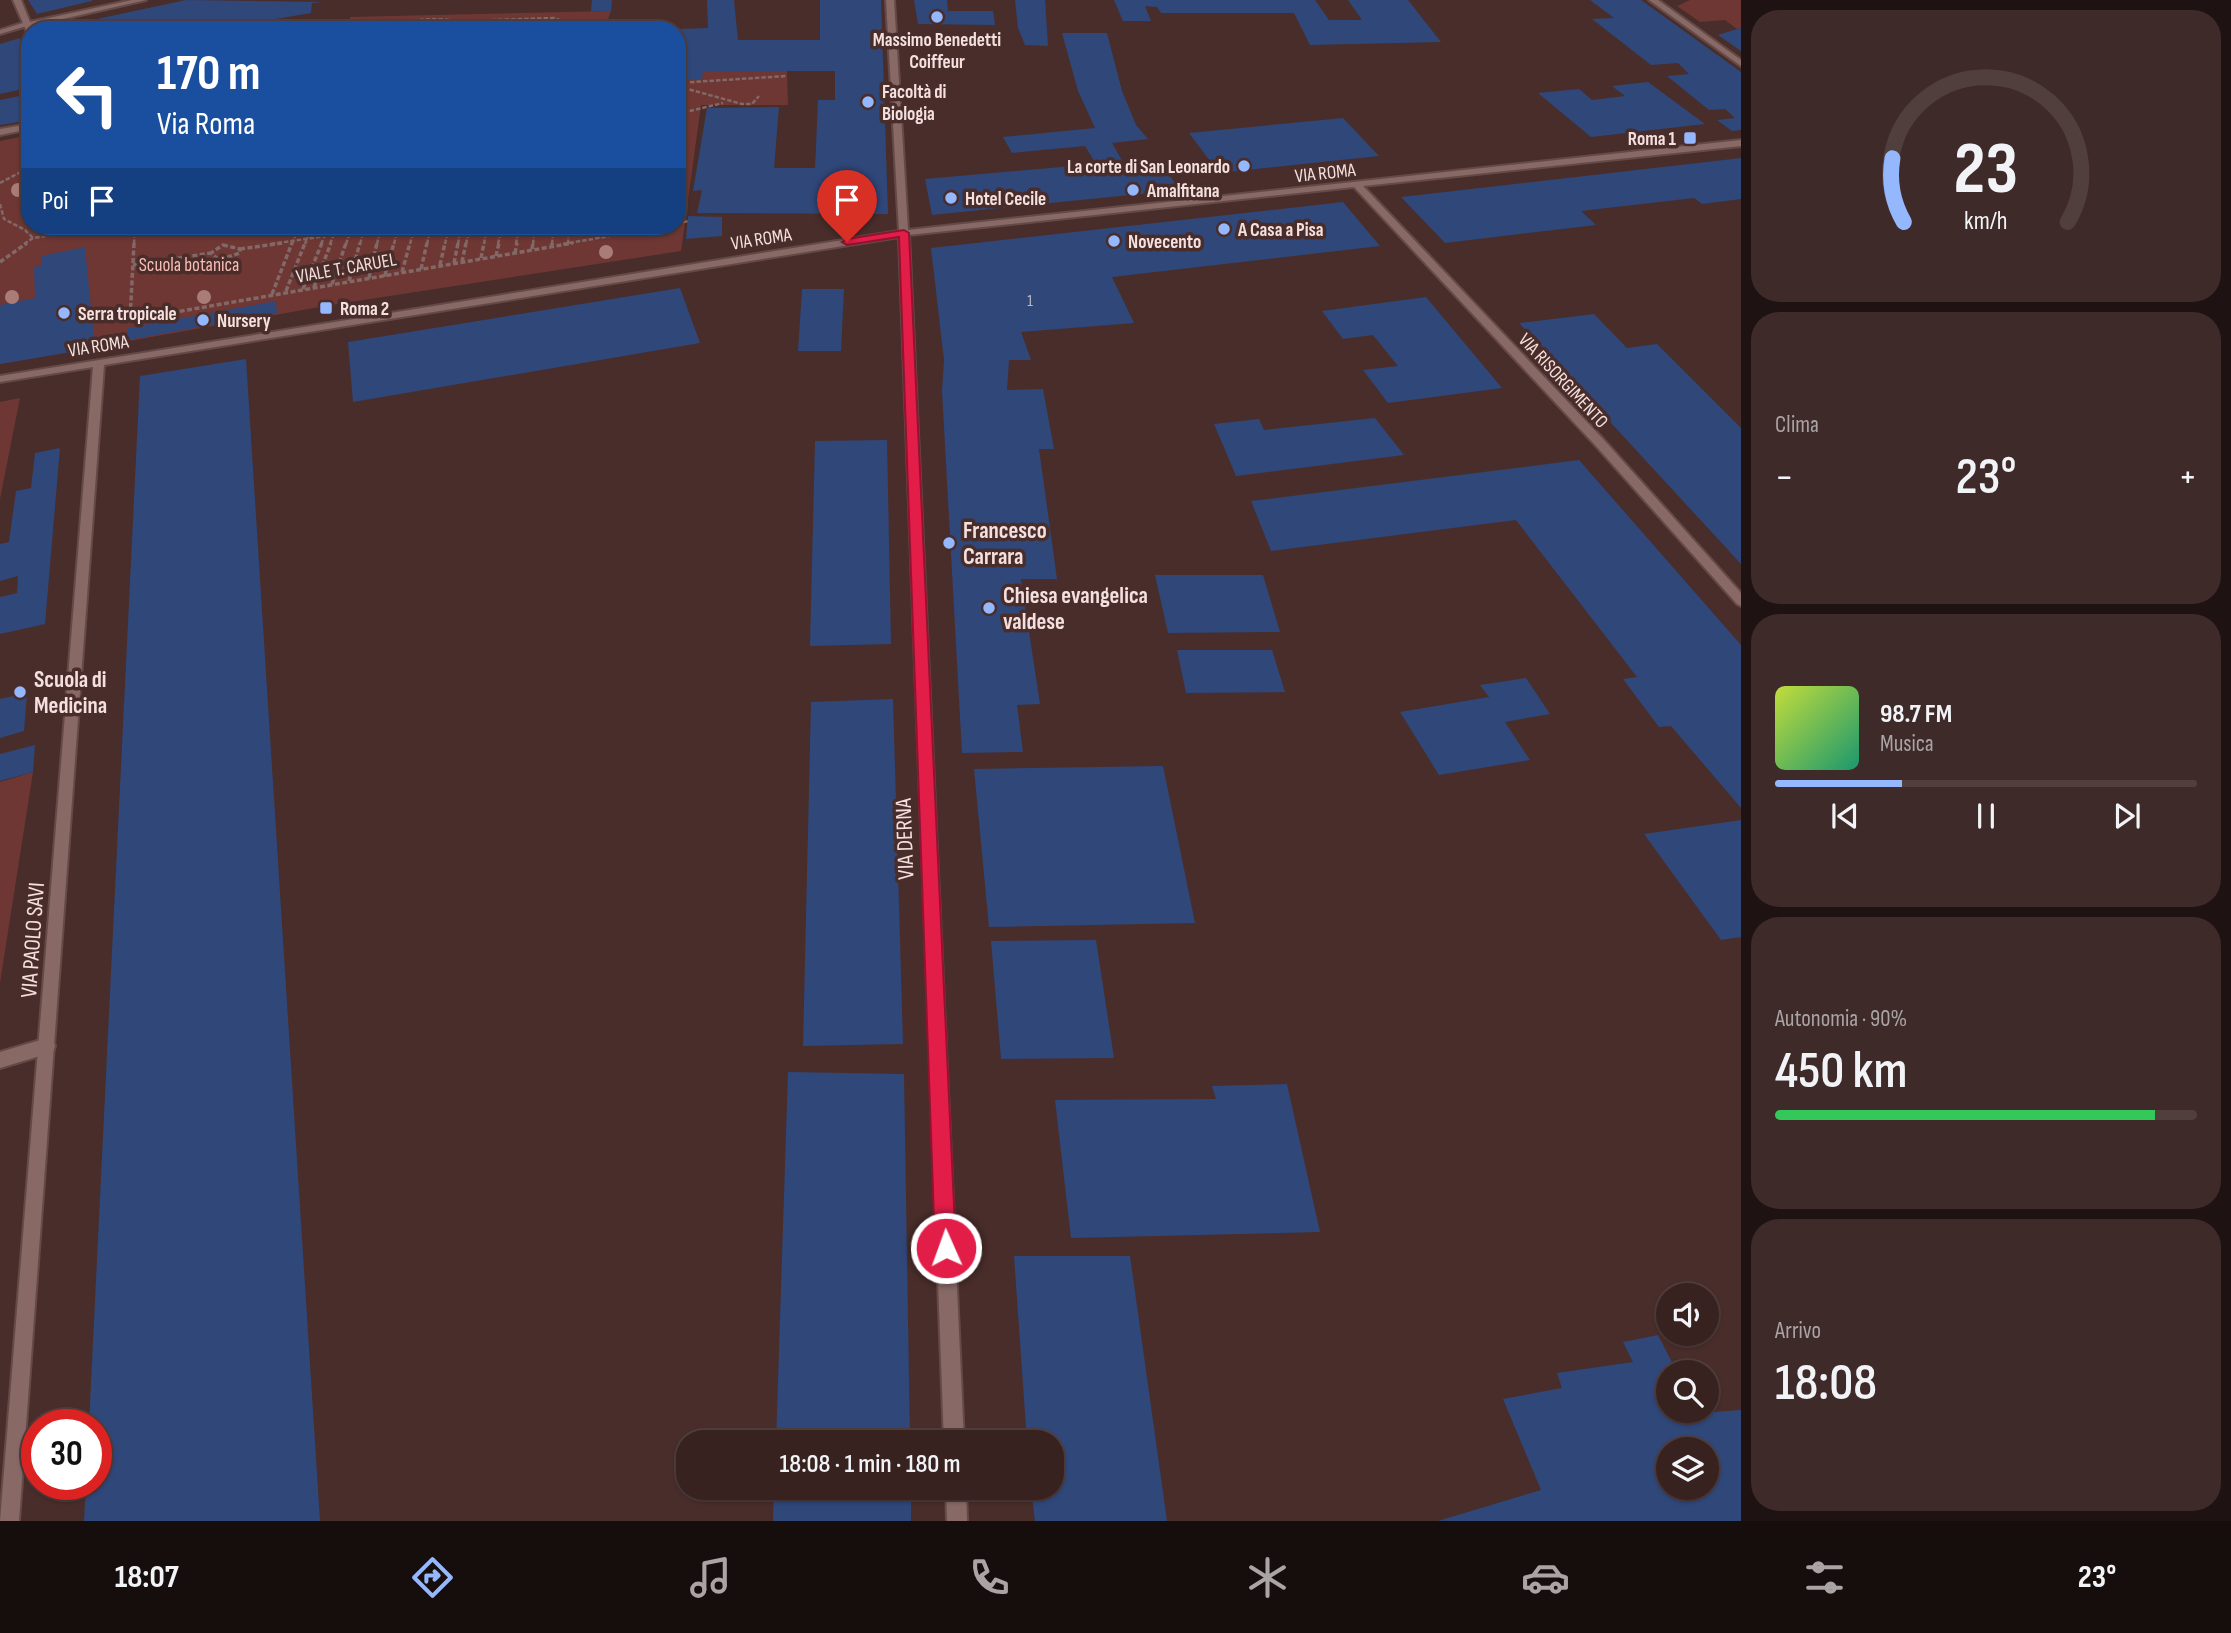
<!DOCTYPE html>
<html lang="it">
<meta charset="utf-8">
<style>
body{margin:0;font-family:"Sofia Sans Condensed",sans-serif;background:#3e2a29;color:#f1f3f6;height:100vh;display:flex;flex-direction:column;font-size:26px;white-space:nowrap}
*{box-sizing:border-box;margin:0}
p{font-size:23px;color:#aaa4a5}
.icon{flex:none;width:38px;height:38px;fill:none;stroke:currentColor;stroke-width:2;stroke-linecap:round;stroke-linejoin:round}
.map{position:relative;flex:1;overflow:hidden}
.side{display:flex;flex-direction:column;gap:10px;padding:10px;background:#1e1312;width:490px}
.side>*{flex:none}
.banner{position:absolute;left:21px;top:21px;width:665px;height:214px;border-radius:28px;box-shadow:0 2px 5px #0004,0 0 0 2px #513f3e;background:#1a4fa0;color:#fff;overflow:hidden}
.controls{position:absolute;left:1656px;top:1283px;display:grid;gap:14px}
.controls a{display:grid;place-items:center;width:63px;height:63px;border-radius:50%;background:#372220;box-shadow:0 2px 5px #0004,0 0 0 2px #513f3e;font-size:35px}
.speed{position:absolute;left:21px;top:1409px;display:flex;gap:14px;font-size:35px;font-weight:700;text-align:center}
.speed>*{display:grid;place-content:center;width:91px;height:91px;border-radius:50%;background:#372220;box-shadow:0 2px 5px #0004,0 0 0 2px #513f3e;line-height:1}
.speed .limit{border:10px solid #d22;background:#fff;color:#111}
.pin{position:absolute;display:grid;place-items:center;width:60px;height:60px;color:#fff;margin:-72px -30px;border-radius:50% 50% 50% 0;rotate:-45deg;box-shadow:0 0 7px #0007}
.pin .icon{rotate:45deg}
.me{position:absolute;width:77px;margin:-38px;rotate:358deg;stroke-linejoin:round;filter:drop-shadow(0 0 5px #0008)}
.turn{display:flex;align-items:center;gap:24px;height:147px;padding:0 21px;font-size:32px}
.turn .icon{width:91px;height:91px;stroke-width:2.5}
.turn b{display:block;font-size:49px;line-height:60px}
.then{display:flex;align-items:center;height:66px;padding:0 21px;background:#0003;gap:14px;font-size:26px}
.big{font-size:52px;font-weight:600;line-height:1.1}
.side .tile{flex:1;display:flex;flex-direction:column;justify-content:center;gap:10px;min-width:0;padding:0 24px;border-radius:28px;background:#3e2a29}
.side .dial{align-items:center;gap:0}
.dial svg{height:182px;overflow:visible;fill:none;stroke:#513f3e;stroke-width:7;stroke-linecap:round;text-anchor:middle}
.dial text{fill:#f1f3f6;stroke:none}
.song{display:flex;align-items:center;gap:21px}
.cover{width:84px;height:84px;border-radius:10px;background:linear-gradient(135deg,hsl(70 70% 55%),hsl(160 70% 35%))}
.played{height:7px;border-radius:4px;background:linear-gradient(90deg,#94b7fd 30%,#513f3e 30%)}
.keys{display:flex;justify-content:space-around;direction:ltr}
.heat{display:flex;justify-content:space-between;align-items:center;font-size:38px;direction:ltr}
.charge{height:10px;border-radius:5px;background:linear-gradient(90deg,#34c759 90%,#513f3e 0)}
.trip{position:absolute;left:676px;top:1430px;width:388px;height:70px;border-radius:28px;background:#372220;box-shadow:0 2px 5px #0004,0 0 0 2px #513f3e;font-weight:600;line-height:70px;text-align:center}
.menu{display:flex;height:112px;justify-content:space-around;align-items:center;background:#160e0d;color:#aaa4a5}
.menu .icon{width:49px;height:49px}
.menu .current{color:#94b7fd}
.menu b{font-size:32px;color:#f1f3f6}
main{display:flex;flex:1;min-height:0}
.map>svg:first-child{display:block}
.green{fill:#6e3733}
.building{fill:#30477a;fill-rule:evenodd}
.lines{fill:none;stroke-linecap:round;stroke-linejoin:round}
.service-casing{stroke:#644a47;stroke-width:4}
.pedestrian-casing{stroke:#644a47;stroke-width:4}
.minor-casing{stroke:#644a47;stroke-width:4}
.path-far1{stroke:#826866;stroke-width:2.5;stroke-dasharray:4.5 2;stroke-linecap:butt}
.path{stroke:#826866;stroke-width:3.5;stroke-dasharray:5 2.5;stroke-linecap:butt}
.service{fill:#886966;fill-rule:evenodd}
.pedestrian{fill:#886966;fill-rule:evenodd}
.minor{fill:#886966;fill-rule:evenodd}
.tree{fill:#aa7c77}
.route{fill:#e11d48;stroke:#92132f;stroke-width:2}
.poi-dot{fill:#94b7fd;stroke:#492d2a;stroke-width:2.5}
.labels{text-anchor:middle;stroke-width:7;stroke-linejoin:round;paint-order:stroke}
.far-number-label{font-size:16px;fill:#c3bac5}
.far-poi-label{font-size:19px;font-weight:bold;fill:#f4e0de;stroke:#492d2a;text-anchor:start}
.far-street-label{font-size:19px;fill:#f4e0de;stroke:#492d2a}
.far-park-label{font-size:19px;fill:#f9bcb6;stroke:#492d2a}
.poi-label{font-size:23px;font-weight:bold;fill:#f4e0de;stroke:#492d2a;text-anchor:start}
.street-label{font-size:23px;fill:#f4e0de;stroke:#492d2a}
</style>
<main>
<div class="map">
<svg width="1741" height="1521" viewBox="0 0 1741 1521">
<rect width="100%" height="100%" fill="#492d2a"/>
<!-- green -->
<path class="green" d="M1690 0H1741V28L1737 29 1725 20 1700 22 1677 6Z
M611 11 604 30H350V17Z
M677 70 787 71 788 105H701L681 251 331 305 0 364V141L30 135V226H677Z
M20 398 0 499V402Z
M33 772 0 983V782Z"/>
<!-- building -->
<path class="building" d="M28 0H92V1L37 14Z
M186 0 325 2 312 3 311 13 212 30H45Z
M592 0H612L611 11H591Z
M707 0H734L738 40H820V0H881L888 214 697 213 702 190 693 191 707 108 779 107 774 168H815L818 100H835V71H703L702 79 677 81 678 29 708 28Z
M914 0H947L948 11H993L995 25 918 24Z
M1015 0H1045L1048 46 1025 45 1018 28Z
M1114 0H1315L1329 20H1362L1348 0H1408L1441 42 1310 45 1294 13H1161L1157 7 1145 6 1151 21H1123Z
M1590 0H1641L1741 72V130L1732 131 1717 120 1735 118 1725 109 1709 110 1667 76 1689 74 1678 63 1651 65 1592 19 1614 18Z
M1741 28V51L1718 35 1737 29Z
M1062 33H1107L1122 91 1136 125 1148 139 1112 143 1124 164 1159 161 1180 190 932 215 925 179 1096 164 1085 146 1012 153 1003 137 1095 128 1078 91Z
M20 38 28 88 0 94V44Z
M1648 82 1705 124 1591 137 1538 93 1579 89 1592 100 1625 96 1612 86Z
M29 94 30 120 0 125V100Z
M1343 118 1379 156 1219 173 1189 133Z
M1741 158V199L1702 204 1694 198 1581 211 1596 225 1445 243 1401 197Z
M1343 202 1380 246 1112 277 1134 323 1021 332 1031 360H1009L1007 390 1043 389 1054 449H1039L1057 579H1021L1040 704 1017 705 1023 752 962 753 942 391 944 360 931 248Z
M688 216 722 217V236L686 239Z
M85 247 95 348 0 364V305L35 298 34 267 41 266V256Z
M680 288 700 343 353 402 348 342Z
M802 289H844L841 351H798Z
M1426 297 1461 339 1502 388 1388 403 1363 370 1398 366 1373 335 1343 339 1322 311Z
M276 301 277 313 128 340V328Z
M1594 314 1627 348 1657 344 1741 428V564L1519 323Z
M246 359 320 1521H84L86 1484H96V1424H89L140 376Z
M1375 418 1404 455 1236 476 1214 424 1259 419 1264 430Z
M887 440 891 644 810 646 815 441Z
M60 448 45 624 0 634V597L17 593 18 576 0 581V544L9 542 16 491 31 488 35 453Z
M1579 460 1741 645V808L1671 726 1659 727 1623 679 1637 677 1516 520 1271 551 1251 501Z
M1155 575H1263L1280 632 1168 633Z
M1177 650H1272L1285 692 1186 693Z
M1526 678 1550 714 1505 722 1530 760 1439 775 1400 712 1489 697 1480 685Z
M27 693 24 731 0 738V699Z
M893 699 903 1044 803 1046 811 702Z
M35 745 33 772 0 781V754Z
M1163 766 1195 923 989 927 974 769Z
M1741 820V937L1721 940 1644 834Z
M1096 940 1114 1058 1001 1059 991 941Z
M788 1072 904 1074 910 1442H776Z
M1287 1084 1320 1232 1071 1238 1055 1100 1216 1099 1212 1086Z
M1014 1256H1130L1167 1521H1035L1031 1488H1052V1442H1027Z
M1658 1335 1677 1372H1668V1410H1697L1698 1413 1741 1410V1521H1438L1541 1490 1503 1399 1562 1388 1557 1373 1633 1362 1623 1342ZM1668 1449H1706V1488H1668Z
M774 1488H911V1521H773Z"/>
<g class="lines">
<!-- service casing -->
<g class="service-casing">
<path id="service" d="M47 1038 53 1040 55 1046 53 1052 0 1068V1052Z"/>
</g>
<!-- pedestrian casing -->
<g class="pedestrian-casing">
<path id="pedestrian" d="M26 22 33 24 0 34V30Z"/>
</g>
<!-- minor casing -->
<g class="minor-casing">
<path id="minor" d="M13 0H21L30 22 132 0H146L32 26 34 30H30V32L26 30Z
M886 0H894L908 230 1741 140V146L1363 186 1604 440 1741 593V606L1737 604 1596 446 1354 187 909 235 964 1442H944L899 237 104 365 19 1521H0L93 367 0 382V376L899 231Z
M1649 0H1658L1741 60V66Z
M30 124V129L0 135V129Z
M946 1488H966L967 1521H947Z"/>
</g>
<!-- path-far1 -->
<path class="path-far1" d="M362 21V30
M473 26 493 20 554 18 562 21 563 30
M368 30C396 21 445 13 472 26V30
M677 83 787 76
M677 86 742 104H752L759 96
M677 114 723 103
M0 183 30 167
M0 204 4 219 25 230 33 238
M677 224 688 221
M585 226V241
M599 238 600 226
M24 244 33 238 113 226
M134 244 135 226
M271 244 388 227 397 232 408 226
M292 244 299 226
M305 244 312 226
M321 244 329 226
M330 244 337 226
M346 244 352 226
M360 244 365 226
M377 244 381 228
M394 244 397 232
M410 244 415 226
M427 244 431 226
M445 244 449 226
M458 244 461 226
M466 244 470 226
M484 244 487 226
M498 244 502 226
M516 244 519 226
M533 244 535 226
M552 244 554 226
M563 244 669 226
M568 244 569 226"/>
<!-- path -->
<path class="path" d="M134 243 130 320 573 243
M223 245 240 249V253L219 260 211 253Z
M552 246V243
M240 249 283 243
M532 249 533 243
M515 253 517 243
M496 256 499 243
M481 258 484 243
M0 262 27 243
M462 262 466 243
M454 263 458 243
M133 265 211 253
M440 265 445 243
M421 269 427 243
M386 271 385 275 394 243
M402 272 410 243
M369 278 377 243
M349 281 360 243
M332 284 346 243
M314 287 331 243
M303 289 322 243
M286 291 305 243
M272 294 292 243"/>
<!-- service -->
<use href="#service" class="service"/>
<!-- pedestrian -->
<use href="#pedestrian" class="pedestrian"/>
<!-- minor -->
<use href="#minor" class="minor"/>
</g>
<!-- trees -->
<g class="tree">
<circle cx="18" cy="190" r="7"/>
<circle cx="606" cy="252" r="7"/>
<circle cx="12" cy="297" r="7"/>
<circle cx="204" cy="297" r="7"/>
</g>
<!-- route -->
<path class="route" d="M904 230 909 233 956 1248 953 1256 946 1259 938 1256 935 1248 899 237 847 245 842 242 847 239Z"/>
<!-- markers -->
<g class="poi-dot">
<circle cx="937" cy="17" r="7"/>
<circle cx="868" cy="102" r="7"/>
<rect x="1683" y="131" width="14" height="14" rx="3.5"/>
<circle cx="1244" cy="166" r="7"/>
<circle cx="1133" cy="190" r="7"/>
<circle cx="951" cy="198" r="7"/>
<circle cx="1224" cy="229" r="7"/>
<circle cx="1114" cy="241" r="7"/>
<rect x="319" y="301" width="14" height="14" rx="3.5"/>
<circle cx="64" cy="313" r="7"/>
<circle cx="203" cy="320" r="7"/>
<circle cx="949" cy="543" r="7"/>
<circle cx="989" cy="608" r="7"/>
<circle cx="20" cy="692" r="7"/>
</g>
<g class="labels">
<!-- far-number labels -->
<g class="far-number-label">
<text x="1030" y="306">1</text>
</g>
<!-- far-poi labels -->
<g class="far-poi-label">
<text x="937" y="46" text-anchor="middle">Massimo Benedetti<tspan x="937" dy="22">Coiffeur</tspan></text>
<text x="882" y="98">Facoltà di<tspan x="882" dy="22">Biologia</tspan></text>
<text x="1676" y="145" text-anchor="end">Roma 1</text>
<text x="1230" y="173" text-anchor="end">La corte di San Leonardo</text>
<text x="1147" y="197">Amalfitana</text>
<text x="965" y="205">Hotel Cecile</text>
<text x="1238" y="236">A Casa a Pisa</text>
<text x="1128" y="248">Novecento</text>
<text x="340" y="315">Roma 2</text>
<text x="78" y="320">Serra tropicale</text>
<text x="217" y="327">Nursery</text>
</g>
<!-- far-street labels -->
<g class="far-street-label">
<text transform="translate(1325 172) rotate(-6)" y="7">VIA ROMA</text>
<text transform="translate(761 238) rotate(-9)" y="7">VIA ROMA</text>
<text transform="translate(346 267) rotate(-10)" y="7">VIALE T. CARUEL</text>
<text transform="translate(98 345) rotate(-9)" y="7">VIA ROMA</text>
<text transform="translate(1564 380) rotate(47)" y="7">VIA RISORGIMENTO</text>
</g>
<!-- far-park labels -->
<g class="far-park-label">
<text x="189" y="271">Scuola botanica</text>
</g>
<!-- poi labels -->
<g class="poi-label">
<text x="963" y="538">Francesco<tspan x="963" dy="26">Carrara</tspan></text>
<text x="1003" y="603">Chiesa evangelica<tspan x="1003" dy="26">valdese</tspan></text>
<text x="34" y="687">Scuola di<tspan x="34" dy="26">Medicina</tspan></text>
</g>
<!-- street labels -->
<g class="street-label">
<text transform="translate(904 839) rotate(-92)" y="8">VIA DERNA</text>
<text transform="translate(32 940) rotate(-86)" y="8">VIA PAOLO SAVI</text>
</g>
</g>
</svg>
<div class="controls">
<a><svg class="icon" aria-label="sound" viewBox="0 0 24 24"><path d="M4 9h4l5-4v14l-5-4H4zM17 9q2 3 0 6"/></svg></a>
<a><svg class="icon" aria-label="search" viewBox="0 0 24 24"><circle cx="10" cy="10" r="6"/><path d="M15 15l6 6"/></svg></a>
<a><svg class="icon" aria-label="layers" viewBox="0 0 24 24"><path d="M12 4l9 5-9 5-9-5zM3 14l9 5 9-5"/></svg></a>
</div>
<div class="speed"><div class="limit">30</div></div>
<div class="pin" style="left:847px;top:242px;background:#d93025"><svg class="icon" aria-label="arrive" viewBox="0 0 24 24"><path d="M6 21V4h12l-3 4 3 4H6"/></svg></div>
<svg class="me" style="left:946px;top:1248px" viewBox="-20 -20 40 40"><circle r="17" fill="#e11d48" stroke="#fff" stroke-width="3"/><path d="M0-11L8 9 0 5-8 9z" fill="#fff"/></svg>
<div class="trip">18:08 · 1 min · 180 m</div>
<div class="banner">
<div class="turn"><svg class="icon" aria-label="left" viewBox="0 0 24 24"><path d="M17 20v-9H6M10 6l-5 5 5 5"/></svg><div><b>170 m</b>Via Roma</div></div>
<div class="then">Poi<svg class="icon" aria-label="arrive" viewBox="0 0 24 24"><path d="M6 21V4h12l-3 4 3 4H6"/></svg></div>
</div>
</div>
<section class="side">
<div class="tile dial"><svg viewBox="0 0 100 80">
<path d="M14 69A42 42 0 1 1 86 69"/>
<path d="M14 69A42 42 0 0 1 9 41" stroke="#94b7fd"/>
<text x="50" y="56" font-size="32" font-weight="700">23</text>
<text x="50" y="72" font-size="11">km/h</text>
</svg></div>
<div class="tile"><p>Clima</p>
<div class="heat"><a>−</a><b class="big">23°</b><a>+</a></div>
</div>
<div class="tile">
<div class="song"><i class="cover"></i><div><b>98.7 FM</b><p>Musica</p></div></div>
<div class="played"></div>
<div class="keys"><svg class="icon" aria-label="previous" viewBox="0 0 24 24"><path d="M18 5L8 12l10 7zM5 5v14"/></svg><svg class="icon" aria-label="pause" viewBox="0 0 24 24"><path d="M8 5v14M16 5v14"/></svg><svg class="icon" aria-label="next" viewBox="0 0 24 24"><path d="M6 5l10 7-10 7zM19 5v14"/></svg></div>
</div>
<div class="tile"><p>Autonomia · 90%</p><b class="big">450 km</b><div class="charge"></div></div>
<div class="tile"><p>Arrivo</p><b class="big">18:08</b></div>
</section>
</main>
<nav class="menu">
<b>18:07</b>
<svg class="icon current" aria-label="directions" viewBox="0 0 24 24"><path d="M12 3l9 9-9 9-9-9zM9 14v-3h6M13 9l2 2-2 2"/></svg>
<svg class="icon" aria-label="music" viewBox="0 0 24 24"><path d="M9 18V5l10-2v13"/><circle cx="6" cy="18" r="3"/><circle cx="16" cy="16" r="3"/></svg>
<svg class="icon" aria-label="phone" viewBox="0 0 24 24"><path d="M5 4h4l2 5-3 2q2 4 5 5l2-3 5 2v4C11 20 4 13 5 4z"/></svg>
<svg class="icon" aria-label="climate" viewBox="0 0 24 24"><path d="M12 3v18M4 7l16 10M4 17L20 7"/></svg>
<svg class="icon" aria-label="car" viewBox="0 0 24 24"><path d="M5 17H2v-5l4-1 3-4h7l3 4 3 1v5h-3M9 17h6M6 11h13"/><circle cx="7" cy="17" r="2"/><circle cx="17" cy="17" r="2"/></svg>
<svg class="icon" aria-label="filters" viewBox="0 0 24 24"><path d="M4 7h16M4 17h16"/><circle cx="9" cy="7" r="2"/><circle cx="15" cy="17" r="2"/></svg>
<b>23°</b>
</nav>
